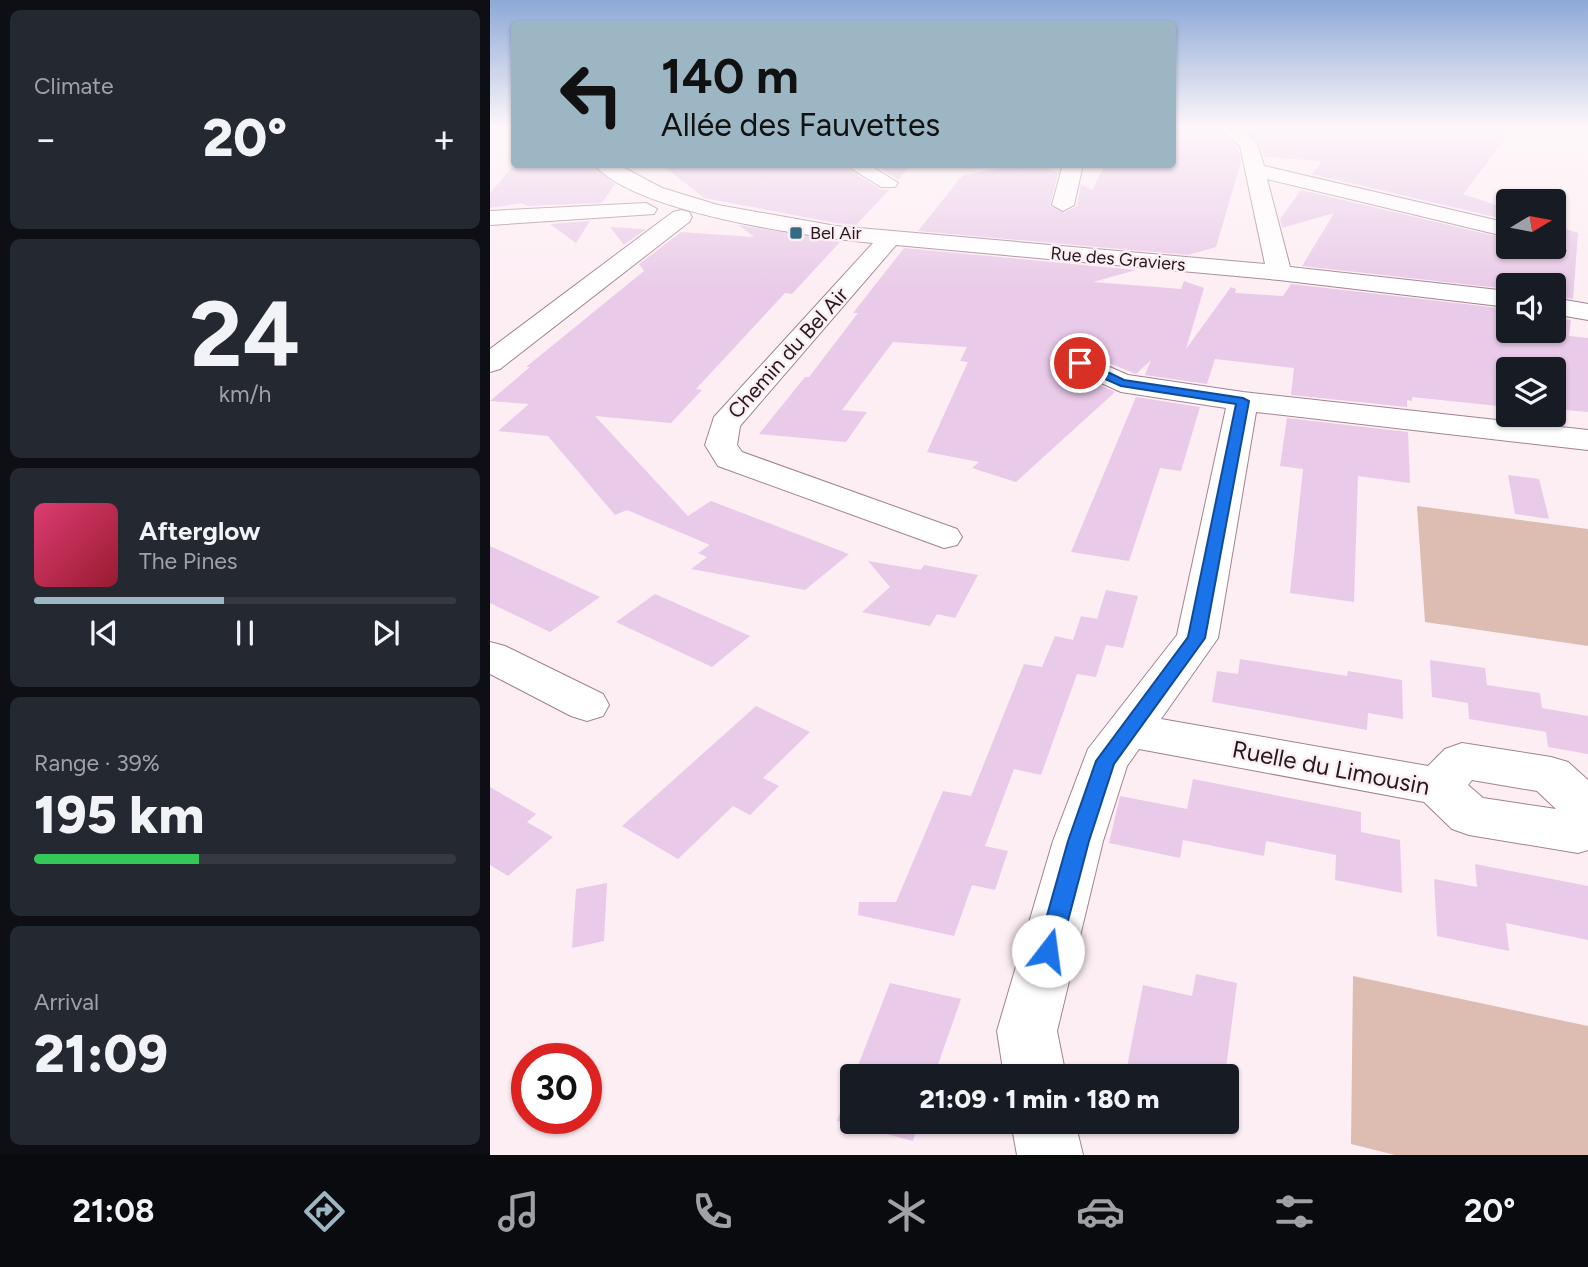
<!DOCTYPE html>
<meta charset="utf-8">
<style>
body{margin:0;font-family:Figtree,sans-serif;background:#242831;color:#f1f3f6;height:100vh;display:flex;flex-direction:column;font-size:26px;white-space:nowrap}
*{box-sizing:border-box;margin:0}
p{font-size:23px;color:#9ea1a6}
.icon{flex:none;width:38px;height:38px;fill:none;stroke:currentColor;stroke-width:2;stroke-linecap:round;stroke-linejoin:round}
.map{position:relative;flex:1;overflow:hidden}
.panel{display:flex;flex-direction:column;gap:10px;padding:10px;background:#0d0f14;width:490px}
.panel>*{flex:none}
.guide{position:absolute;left:21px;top:21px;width:665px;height:147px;border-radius:7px;box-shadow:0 2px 5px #0004;background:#9cb6c3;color:#111;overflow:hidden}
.needle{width:46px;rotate:80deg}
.buttons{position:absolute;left:1006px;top:189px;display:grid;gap:14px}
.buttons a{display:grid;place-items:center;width:70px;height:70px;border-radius:7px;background:#171b24;box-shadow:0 2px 5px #0004;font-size:35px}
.speed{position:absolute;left:21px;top:1043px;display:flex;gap:14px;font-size:35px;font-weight:700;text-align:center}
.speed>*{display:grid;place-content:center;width:91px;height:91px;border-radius:50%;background:#171b24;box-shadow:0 2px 5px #0004;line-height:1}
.speed .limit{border:10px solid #d22;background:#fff;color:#111}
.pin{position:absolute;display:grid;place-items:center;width:60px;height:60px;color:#fff;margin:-30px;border:4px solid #fff;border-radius:50%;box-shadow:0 2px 7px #0007}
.me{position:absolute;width:77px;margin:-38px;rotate:15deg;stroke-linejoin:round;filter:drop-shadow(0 0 5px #0008)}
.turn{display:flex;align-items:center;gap:24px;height:147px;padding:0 35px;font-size:32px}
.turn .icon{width:91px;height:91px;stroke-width:2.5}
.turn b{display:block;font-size:49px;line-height:60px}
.big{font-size:52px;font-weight:800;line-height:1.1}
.panel .tile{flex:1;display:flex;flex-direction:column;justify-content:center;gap:10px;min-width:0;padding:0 24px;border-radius:10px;background:#242831}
.panel .dial{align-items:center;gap:0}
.dial b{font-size:91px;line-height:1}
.song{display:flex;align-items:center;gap:21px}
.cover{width:84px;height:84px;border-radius:10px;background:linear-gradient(135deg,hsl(340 70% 55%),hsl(350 70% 35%))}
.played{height:7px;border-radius:4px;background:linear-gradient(90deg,#9cb6c3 45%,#363941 45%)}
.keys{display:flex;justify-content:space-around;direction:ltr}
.heat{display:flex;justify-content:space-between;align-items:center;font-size:38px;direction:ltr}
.charge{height:10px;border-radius:5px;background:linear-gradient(90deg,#34c759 39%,#363941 0)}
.trip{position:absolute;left:350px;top:1064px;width:399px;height:70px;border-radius:7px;background:#171b24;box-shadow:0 2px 5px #0004;font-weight:800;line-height:70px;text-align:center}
.menu{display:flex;height:112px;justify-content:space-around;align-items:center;background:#090b0e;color:#9ea1a6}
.menu .icon{width:49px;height:49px}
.menu .selected{color:#9cb6c3}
.menu b{font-size:32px;color:#f1f3f6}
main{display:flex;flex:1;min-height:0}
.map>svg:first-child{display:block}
.green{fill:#ddbcb1}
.building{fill:#e9cae8}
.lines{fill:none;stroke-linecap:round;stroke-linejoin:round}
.minor-casing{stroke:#a38290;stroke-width:2}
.minor{fill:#fff;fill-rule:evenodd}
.route{fill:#1a73e8;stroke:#114b97;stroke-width:2}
.poi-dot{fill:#336b85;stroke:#fdeef4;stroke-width:2.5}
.labels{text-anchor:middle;stroke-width:5;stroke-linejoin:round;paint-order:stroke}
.far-poi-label{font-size:18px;fill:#26191e;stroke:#fdeef4;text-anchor:start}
.far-street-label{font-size:18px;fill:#26191e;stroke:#fdeef4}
.street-label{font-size:21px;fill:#26191e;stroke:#fdeef4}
.near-street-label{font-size:24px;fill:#26191e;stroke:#fdeef4}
</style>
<main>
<section class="panel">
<div class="tile"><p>Climate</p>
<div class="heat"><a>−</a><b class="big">20°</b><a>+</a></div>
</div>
<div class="tile dial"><b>24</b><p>km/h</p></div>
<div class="tile">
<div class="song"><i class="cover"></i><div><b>Afterglow</b><p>The Pines</p></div></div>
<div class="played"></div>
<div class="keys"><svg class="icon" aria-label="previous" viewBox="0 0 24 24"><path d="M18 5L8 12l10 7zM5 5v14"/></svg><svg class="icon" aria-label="pause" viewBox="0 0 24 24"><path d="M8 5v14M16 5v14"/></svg><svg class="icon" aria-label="next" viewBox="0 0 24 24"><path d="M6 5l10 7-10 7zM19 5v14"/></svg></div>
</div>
<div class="tile"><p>Range · 39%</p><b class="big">195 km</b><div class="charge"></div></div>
<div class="tile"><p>Arrival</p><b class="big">21:09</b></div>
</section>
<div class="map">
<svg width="1098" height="1155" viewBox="0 0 1098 1155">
<rect width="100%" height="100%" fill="#fdeef4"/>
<!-- green -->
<path class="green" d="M927 506 1098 529V646L935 622Z
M863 976 1098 1026V1155H905L861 1144Z"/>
<!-- building -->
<path class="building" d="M682 128H726L748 147 751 162 726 247 698 255 428 231 472 176 526 164H550L568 173 560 206 574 213 587 206 591 184 602 190 614 167 682 164Z
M751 128H1024L973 194 1018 209V220L822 174 832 161 774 157 767 140Z
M25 164H102L125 184 112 203 37 206 32 203 0 208V193Z
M171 164H351L390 189 399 190 366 225 346 223 214 198Z
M384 164H422L408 180Z
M811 190 1018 239V247H1051L1056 259H1072L1078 253 1074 241 1064 238V225L1088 233 1083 299 1064 296V285H1018V289L812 266 844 213 792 228 790 219Z
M100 221 86 243 60 224Z
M249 225 350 242 302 294 295 293 206 389 212 390 181 423 105 416 198 516 221 501 359 554 315 590 201 569 217 557 208 553 220 545 137 510 125 515 58 436 8 431 39 404 0 401 40 367H36L154 271 149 264 191 232 264 237Z
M120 227 156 229 134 245Z
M414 248 646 270 603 282 691 289 694 281 714 288 696 349 741 287 746 289 745 293 793 296 801 284 1018 309V331H1064V317L1081 320 1079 336 1098 338V412L1064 409V369H1018V407L922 397V401L917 400V407L801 395 804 368 725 359 717 384 655 375 661 360 646 374 589 351 579 354 574 362 578 370 625 392 526 482 482 468 489 462 437 452 478 362 470 361 477 347 403 342 352 410 377 412 356 442 269 434 315 377H319L368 313H363Z
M646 397 710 407 691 471 670 468 639 561 581 552Z
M797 418 918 432 920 483 868 476 864 602 800 593 813 469 790 466Z
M1018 475 1049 479 1059 519 1025 514Z
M0 546 69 578 110 597 60 632 0 603Z
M378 561 431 570 434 565 488 575 465 618 447 614 440 626 372 612 400 587Z
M616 590 648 596 633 648 616 645 606 677 587 674 551 775 524 769 495 846 518 851 505 890 482 885 464 936 368 915 369 902H406L453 791 481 796 534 664 552 667 565 636 583 640 591 616 607 619Z
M165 594 260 636 222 667 126 622Z
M750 659 857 676 858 671 912 680 913 719 878 713 877 730 722 702 727 671 748 674Z
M940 660 995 668 997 685 1050 693 1052 708 1098 716V754L1058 747 1056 732 979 719 978 703 942 697Z
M266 706 320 732 273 778 289 786 260 815 243 806 188 859 132 826Z
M703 779 871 812V832L910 840 912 893 845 880 846 855 776 841 774 856 693 840 690 858 619 843 630 796 697 809Z
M0 787 46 814 37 822 63 837 18 876 0 865Z
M985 864 1098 886V940L1016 923 1019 951 947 936 944 879 987 887Z
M117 883 114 941 82 948 86 889Z
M706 974 747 983 735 1076H675L637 1067 653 985 702 996Z
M400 983 471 999 444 1076H364Z
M362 1081V1122H429L423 1141 347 1121Z"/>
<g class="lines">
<!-- minor casing -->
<g class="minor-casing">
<path id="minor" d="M729 128C761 128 766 137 774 166L1018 223V237L777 179 800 267 1018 291V307L789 280 406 245 250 426 247 445 252 452 467 529 472 537 467 545 454 548 228 466 215 445 224 417 383 243C321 237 143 213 104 164H127L172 188 228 205 346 226 775 264 750 146Z
M354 164H378L408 183 405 187H391Z
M573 164H593L584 205 573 211 562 205Z
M156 203 167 209 164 214 0 225V211Z
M191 210 199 212 202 217 199 222 10 369 0 372V349L183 212Z
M1064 240 1072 242 1076 251 1072 256H1056L1053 247H1064Z
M1064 298 1098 304V320L1064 314Z
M590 354 638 375 753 392 1098 430V450L766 412 728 638 671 719 938 766 955 749 972 743 1061 757 1078 762 1098 780V850L1088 853 979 835 962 829 934 802 649 749 637 766 613 841 567 1031 576 1076H514L507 1031 563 841 598 749 687 635 736 408 631 392 580 369 576 363 580 357ZM982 780 1047 791 1066 809 993 798 978 785Z
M0 642 15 646 113 694 119 705 113 716 97 721 81 716 0 674Z
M521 1122H585L593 1155H527Z"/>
</g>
<!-- minor -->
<use href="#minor" class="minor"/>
</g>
<!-- sky -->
<linearGradient id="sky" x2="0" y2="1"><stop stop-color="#8da9d6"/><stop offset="0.44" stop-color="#fef7fa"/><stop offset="1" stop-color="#fef7fa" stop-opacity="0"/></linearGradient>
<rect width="1098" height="290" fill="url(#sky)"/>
<!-- route -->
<path class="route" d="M586 361H595L634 380 753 398 759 401 715 638 624 764 599 841 570 951 566 958 558 961 550 958 547 951 578 841 606 761 698 637 746 404 631 386 586 366Z"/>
<!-- markers -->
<rect class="poi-dot" x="299" y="226" width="14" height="14" rx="3.5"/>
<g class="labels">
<!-- far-poi labels -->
<g class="far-poi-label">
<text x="320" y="239">Bel Air</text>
</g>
<!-- far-street labels -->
<g class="far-street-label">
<text transform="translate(628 259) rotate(5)" y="6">Rue des Graviers</text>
</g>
<!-- street labels -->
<g class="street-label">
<text transform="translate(298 353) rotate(-48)" y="7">Chemin du Bel Air</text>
</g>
<!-- near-street labels -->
<g class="near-street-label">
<text transform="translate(841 768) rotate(11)" y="8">Ruelle du Limousin</text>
</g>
</g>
</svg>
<div class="buttons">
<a><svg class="needle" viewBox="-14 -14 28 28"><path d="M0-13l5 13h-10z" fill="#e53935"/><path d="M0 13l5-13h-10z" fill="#9ea1a6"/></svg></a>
<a><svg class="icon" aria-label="sound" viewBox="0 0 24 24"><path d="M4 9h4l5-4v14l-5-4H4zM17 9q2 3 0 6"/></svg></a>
<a><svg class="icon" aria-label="layers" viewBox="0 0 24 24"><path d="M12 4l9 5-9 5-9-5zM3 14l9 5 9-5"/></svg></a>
</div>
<div class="speed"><div class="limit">30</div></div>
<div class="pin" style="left:590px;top:363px;background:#d93025"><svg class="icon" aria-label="arrive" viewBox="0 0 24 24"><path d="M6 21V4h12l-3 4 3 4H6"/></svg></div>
<svg class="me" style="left:558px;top:951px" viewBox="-20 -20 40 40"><circle r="19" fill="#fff"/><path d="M0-13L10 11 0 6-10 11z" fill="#1a73e8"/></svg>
<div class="trip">21:09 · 1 min · 180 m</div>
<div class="guide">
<div class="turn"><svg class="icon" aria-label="left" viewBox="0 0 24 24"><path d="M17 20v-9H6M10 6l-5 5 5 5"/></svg><div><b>140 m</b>Allée des Fauvettes</div></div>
</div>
</div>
</main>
<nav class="menu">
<b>21:08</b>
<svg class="icon selected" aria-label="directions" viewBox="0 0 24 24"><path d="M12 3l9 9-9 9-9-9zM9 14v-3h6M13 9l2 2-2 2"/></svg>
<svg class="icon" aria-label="music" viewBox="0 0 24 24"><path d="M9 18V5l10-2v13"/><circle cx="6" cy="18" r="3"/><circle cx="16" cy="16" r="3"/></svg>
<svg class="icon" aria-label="phone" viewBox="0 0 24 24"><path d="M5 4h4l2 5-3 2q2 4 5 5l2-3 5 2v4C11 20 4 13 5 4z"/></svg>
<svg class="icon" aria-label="climate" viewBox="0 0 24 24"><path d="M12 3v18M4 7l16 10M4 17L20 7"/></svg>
<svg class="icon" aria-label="car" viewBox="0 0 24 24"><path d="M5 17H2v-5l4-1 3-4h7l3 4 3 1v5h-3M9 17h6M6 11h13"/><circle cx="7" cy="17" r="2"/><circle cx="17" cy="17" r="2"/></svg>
<svg class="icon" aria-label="filters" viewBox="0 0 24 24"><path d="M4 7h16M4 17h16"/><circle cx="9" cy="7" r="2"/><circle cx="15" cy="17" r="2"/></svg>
<b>20°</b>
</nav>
